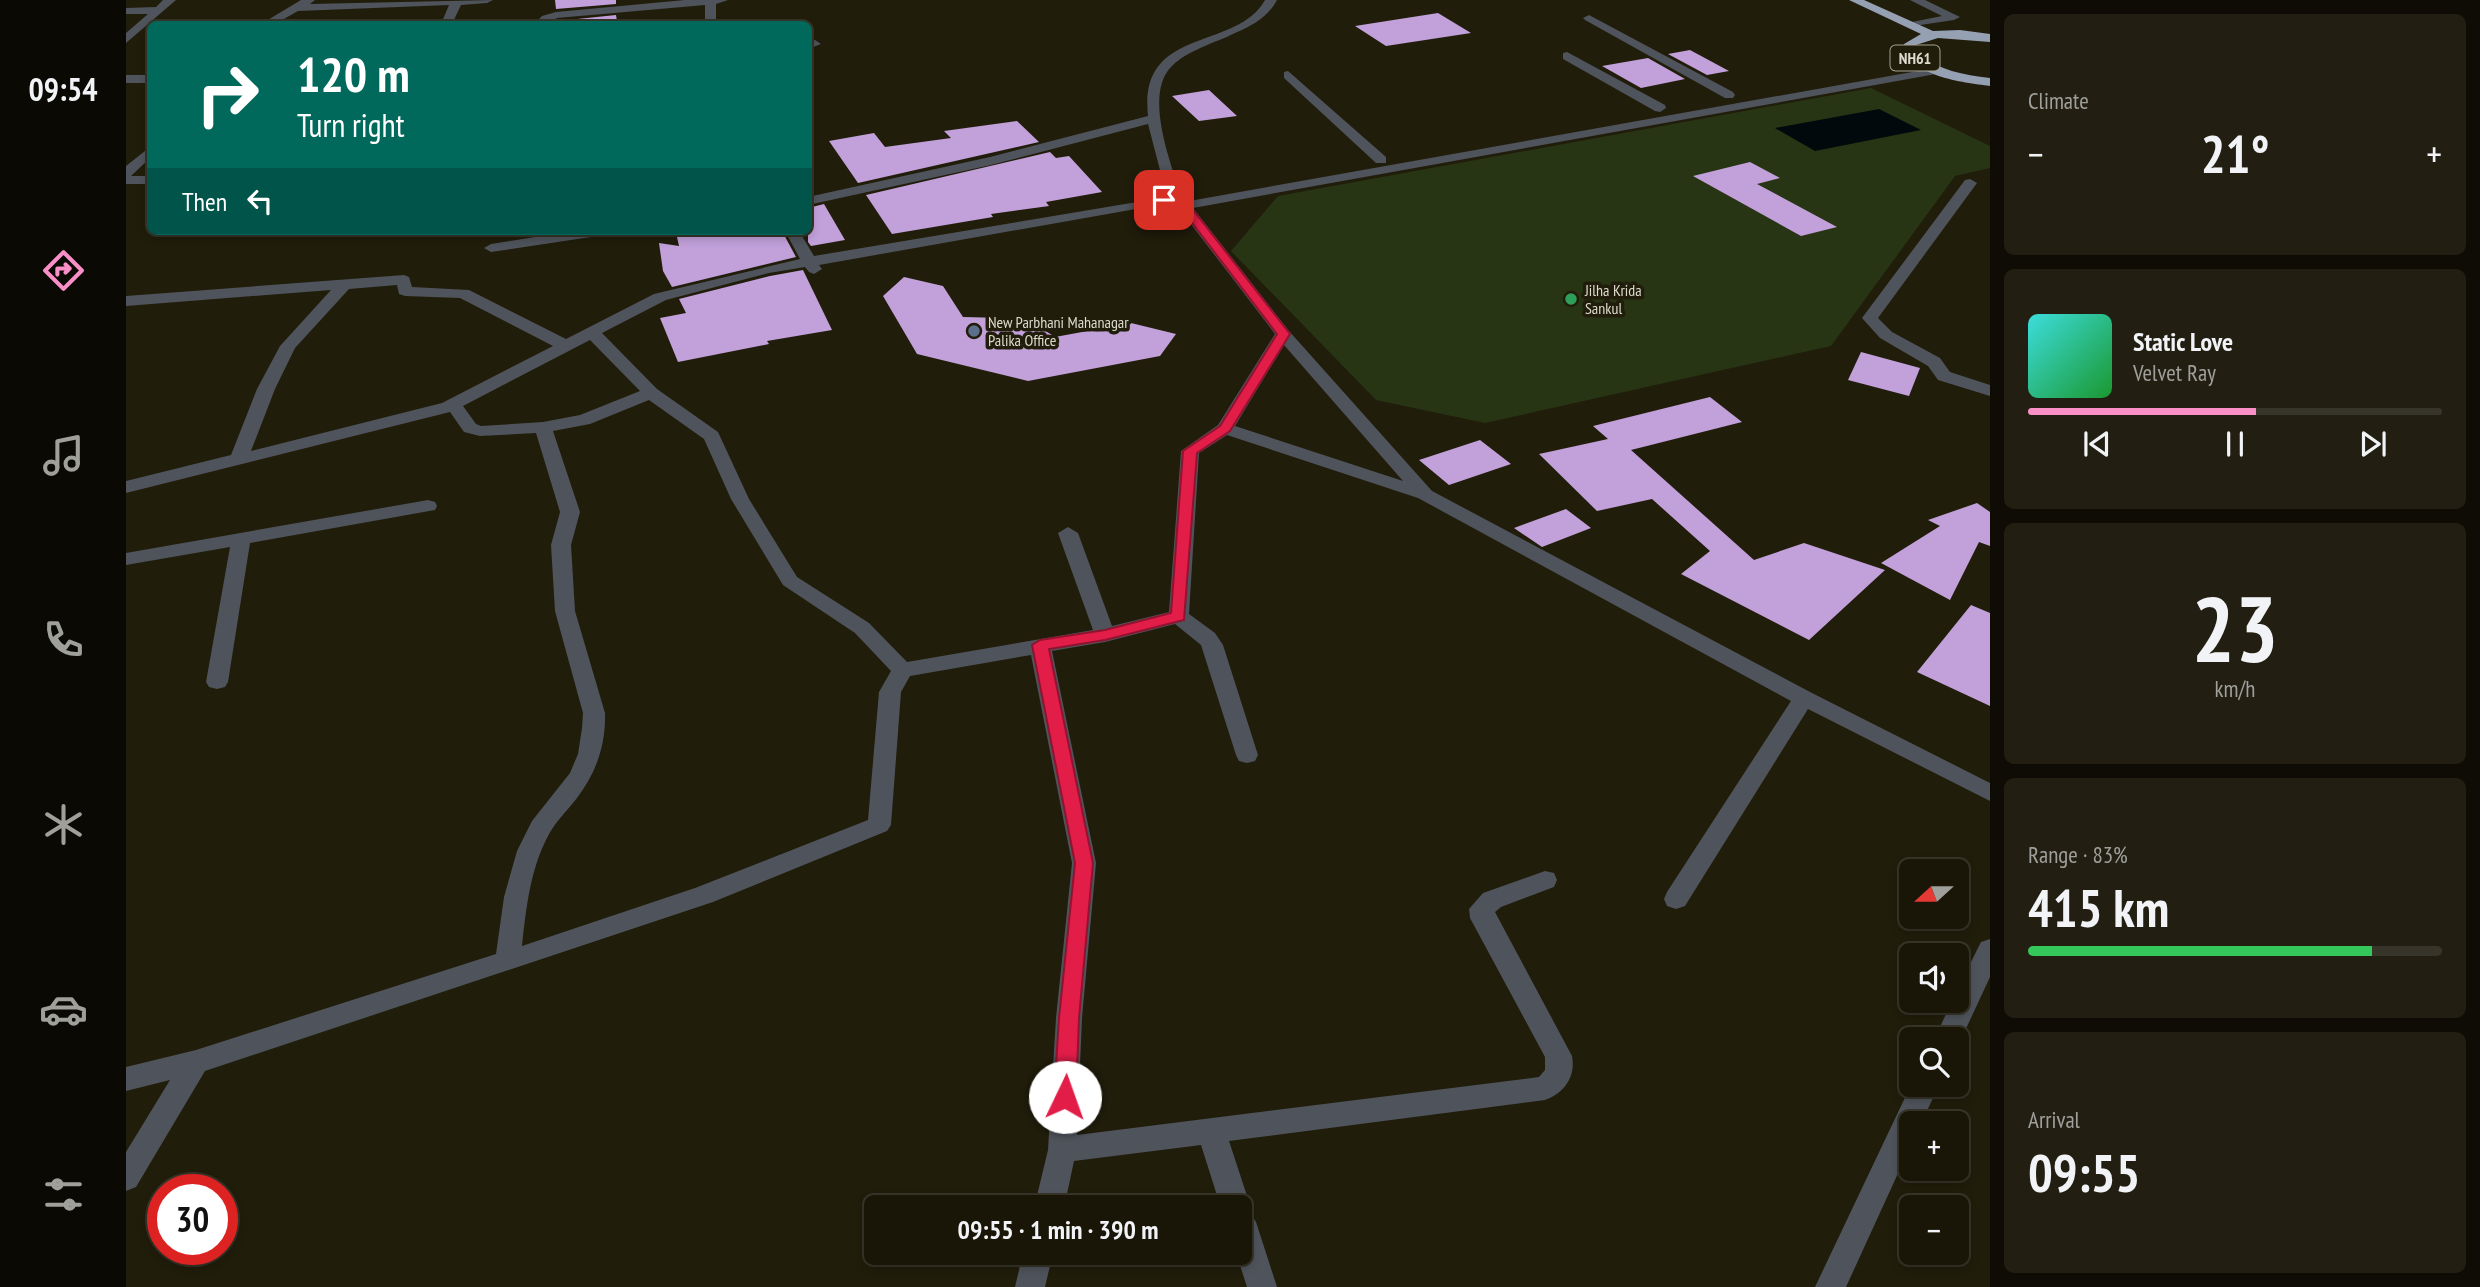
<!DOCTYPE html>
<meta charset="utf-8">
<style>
body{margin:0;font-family:"PT Sans Narrow",sans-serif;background:#221f12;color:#f1f3f6;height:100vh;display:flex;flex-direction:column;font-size:26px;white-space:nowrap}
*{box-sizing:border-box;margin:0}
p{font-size:23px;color:#9f9f9c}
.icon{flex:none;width:38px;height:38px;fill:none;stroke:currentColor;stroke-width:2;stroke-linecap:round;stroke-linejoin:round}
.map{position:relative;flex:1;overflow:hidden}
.drawer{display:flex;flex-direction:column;gap:14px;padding:14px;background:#0e0c04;width:490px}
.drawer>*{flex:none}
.guide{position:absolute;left:21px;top:21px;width:665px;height:214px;border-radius:10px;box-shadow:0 4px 10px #0003,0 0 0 2px #373529;background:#00695c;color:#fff;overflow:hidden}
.needle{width:46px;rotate:249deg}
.buttons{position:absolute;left:1773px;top:859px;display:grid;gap:14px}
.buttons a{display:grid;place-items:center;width:70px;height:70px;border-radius:10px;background:#191608;box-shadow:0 4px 10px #0003,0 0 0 2px #373529;font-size:35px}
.speed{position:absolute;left:21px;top:1174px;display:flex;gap:14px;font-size:35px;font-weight:700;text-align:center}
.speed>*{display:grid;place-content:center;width:91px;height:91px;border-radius:50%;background:#191608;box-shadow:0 4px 10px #0003,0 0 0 2px #373529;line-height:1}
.speed .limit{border:10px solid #d22;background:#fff;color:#111}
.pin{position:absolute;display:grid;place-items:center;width:60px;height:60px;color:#fff;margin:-30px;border-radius:14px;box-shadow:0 4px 10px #0006}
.me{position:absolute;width:77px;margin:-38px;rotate:3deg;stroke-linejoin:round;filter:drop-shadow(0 0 5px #0008)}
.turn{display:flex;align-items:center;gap:24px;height:147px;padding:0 35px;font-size:32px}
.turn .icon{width:91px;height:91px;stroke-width:2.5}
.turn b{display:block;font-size:49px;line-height:60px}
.then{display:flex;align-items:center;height:66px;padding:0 35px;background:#0003;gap:14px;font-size:26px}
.big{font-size:52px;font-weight:800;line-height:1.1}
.drawer .card{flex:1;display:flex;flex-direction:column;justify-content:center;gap:10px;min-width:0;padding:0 24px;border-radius:10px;background:#221f12}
.drawer .dial{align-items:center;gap:0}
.dial b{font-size:91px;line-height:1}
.song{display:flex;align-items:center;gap:21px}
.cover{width:84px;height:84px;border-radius:10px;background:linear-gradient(135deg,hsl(180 70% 55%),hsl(130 70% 35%))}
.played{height:7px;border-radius:4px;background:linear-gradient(90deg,#fa8fc7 55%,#373529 55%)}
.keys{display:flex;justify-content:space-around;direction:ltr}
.heat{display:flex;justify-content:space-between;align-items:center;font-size:38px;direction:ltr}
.charge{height:10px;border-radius:5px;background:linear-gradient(90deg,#34c759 83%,#373529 0)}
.trip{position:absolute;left:738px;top:1195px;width:388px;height:70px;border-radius:10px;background:#191608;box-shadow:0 4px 10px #0003,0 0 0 2px #373529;font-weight:800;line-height:70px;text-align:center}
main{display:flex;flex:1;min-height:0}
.menu{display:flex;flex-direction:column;width:126px;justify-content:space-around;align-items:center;background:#0a0903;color:#9f9f9c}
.menu .icon{width:49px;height:49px}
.menu .active{color:#fa8fc7}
.menu b{font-size:32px;color:#f1f3f6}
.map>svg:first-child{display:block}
.green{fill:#283514}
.water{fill:#02090c}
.building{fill:#c2a0da}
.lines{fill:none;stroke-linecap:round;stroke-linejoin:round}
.minor{fill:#4f535b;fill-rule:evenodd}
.highway{fill:#95a0b3;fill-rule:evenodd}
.route{fill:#e11d48;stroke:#92132f;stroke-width:2}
.leisure-dot{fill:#2e9e5b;stroke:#211d0b;stroke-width:2.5}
.service-dot{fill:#5c6f8a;stroke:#211d0b;stroke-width:2.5}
.labels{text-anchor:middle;stroke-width:7;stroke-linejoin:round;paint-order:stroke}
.shield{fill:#211d0b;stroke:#a5a295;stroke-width:2}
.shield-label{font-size:16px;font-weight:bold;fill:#dddbd0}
.far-poi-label{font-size:16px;fill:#dddbd0;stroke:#211d0b;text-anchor:start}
</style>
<main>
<nav class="menu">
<b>09:54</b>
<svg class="icon active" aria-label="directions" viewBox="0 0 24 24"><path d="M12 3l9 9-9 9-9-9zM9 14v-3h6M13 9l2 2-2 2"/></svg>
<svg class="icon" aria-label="music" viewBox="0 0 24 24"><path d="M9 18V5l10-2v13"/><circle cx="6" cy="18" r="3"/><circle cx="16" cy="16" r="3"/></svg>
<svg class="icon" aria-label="phone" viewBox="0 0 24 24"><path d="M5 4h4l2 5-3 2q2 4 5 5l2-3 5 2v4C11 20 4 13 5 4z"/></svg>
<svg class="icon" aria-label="climate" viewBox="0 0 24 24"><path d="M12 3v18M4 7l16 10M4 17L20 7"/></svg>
<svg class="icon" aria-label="car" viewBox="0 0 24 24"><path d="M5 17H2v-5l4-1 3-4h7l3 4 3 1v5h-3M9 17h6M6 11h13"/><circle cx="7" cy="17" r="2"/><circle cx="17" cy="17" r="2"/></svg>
<svg class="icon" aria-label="filters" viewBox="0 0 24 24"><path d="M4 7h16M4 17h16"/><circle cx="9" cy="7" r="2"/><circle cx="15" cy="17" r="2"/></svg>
</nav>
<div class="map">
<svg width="1864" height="1287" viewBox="0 0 1864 1287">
<rect width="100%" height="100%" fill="#211d0b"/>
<!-- green -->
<path class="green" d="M1745 88 1864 146V168L1829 176 1705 346 1359 423 1250 400 1105 251 1152 196Z"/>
<!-- water -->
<path class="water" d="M1753 109 1795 130 1689 151 1649 128Z"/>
<!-- building -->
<path class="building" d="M429 0H490V4L430 9Z
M1312 13 1345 33 1260 46 1229 26Z
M490 15 491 21 431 24 432 21Z
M1564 50 1603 71 1581 75 1542 54Z
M1522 58 1559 79 1515 88 1476 66Z
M1083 90 1111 116 1073 121 1046 96Z
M891 121 913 142 732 183 703 141 748 133 759 147 825 138 818 131Z
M924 152 930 158 943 156 976 192 920 202 923 206 865 214 867 217 766 234 740 195Z
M1624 162 1654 178 1631 184 1711 227 1675 236 1567 176Z
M698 204 719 240 685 246 682 242V208Z
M608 231H656L670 257 546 287 537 271 533 243 553 246 551 237Z
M677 270 706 330 641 341 643 344 552 362 534 318 560 313 553 299 644 276Z
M778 277 817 286 837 317 879 318 897 322 915 328 929 337 1005 323 1050 334 1034 356 902 381 791 354 757 296Z
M1735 352 1794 368 1783 396 1722 380Z
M1584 397 1616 422 1505 450 1628 560 1678 543 1759 570 1683 640 1555 574 1584 551 1526 499 1471 511 1413 454 1482 439 1467 426Z
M1354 440 1385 464 1323 485 1293 460Z
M1851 503 1864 512V546L1853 542 1824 600 1755 563 1814 526 1802 520Z
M1440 509 1465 528 1416 547 1388 528Z
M1845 605 1864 613V706L1791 672Z"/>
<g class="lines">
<!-- minor -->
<path class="minor" d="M37 0H50L0 43V33L22 14H0V8L30 7Z
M175 0H189L184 4 367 0 361 3 335 5 326 24H315L323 5 172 11 149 24H135Z
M559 0H602L590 4V24H579V5L431 18 420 24H408L416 16 430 12Z
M1139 0H1151C1142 17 1126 26 1109 33 1089 43 1062 50 1046 66 1017 94 1045 163 1055 196L1053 199H1045L1038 204 693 265 696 269 688 274 683 272 679 267 643 273 540 300 476 333 531 389 592 432 623 499 671 577 743 623 781 662 967 630 932 533 942 527 952 533 986 626 1043 612 1055 451 1092 425 1149 334 1055 211 1053 208 1069 200 1814 67 1816 70 1810 74 1067 208 1163 331 1306 491 1686 693 1864 783V801L1682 709 1559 906 1550 909 1541 906 1538 899 1541 892 1665 701 1292 498 1101 435 1073 453 1063 614 1089 633 1097 645 1132 755 1129 761 1121 763 1113 761 1110 755 1075 645 1049 624 979 642 926 651 970 863 956 1018 951 1135 1413 1077 1419 1070V1057L1344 918 1343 909 1357 893 1419 871 1428 873 1431 880 1428 887 1375 907 1369 912 1446 1056C1450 1077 1438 1093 1419 1100L1103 1141 1125 1208 1123 1211 1130 1222 1151 1287H1121L1110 1253H1115V1208H1095L1075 1145 948 1161 938 1208H908L922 1150 930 1018 946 863 905 655 784 676 775 692 765 825 761 831 587 902 79 1071 10 1187 0 1191V1152L44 1080 0 1091V1067L70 1050 370 954 378 897 391 851 406 821 444 773 452 754 456 728 457 713 429 611 425 545 434 512 410 433 354 436 338 432 324 412 0 493V481L105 455 131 389 154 346 205 290 0 306V296L278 275 283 277 286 287 343 290 440 339 528 294 674 259 659 231H673L688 256 1041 197 1022 124 865 165 682 205V197L864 157 1022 116C1012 25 1110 52 1139 0ZM271 285 273 294 279 296 334 298 427 346 316 403 125 451 149 389 169 348 223 289ZM464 340 514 391 454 415 417 422 355 426 350 424 337 406ZM1158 345 1277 481 1109 426ZM523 400 578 439 605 499 657 585 729 633 765 671 753 692 742 820 569 888 396 946C400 909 404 870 422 836 429 822 441 811 451 798 470 773 480 745 479 713L449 611 445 545 454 512 427 431 464 424Z
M1784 0H1799L1834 17 1828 20 1781 27V23L1816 16Z
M1463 15 1607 92 1609 95 1607 98H1599L1459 20 1457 18Z
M682 41 689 40 695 44 682 49Z
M1441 52 1539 105 1540 108 1534 112 1529 111 1437 59V53Z
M1162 71 1260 157V163H1250L1158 78V72Z
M0 75H24V83H0Z
M24 147V158L5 176H24V184H0V166Z
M1844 179 1851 183 1752 318 1766 332 1814 358 1824 372 1864 385V396L1812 380 1802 366 1754 338 1736 318 1839 180Z
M448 231H485L478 235 365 252 358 248 365 244Z
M302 500 309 502 311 506 309 510 124 543 102 682 99 687 91 689 83 687 80 682 104 547 0 565V553Z
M1864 939V977L1831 1048 1830 1040H1808L1826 1001H1830V992L1855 942Z
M1785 1085H1813L1795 1124H1785V1145L1720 1287H1689Z
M897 1253H927L919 1287H889Z"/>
<!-- highway -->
<path class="highway" d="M1723 0H1738L1807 31 1834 30 1864 34V42L1812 38 1790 45 1792 54C1813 70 1837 75 1864 78V86C1836 82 1784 77 1778 44L1795 34Z"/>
</g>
<!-- route -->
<path class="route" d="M1038 196 1045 203 1064 206 1164 334 1104 431 1071 453 1058 620 979 640 923 649 967 863 953 1018 950 1097 947 1104 939 1106 932 1104 928 1097 933 1018 949 863 906 645 914 640 979 630 1045 613 1057 451 1094 426 1151 334 1057 211 1038 208 1033 200Z"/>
<!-- markers -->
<circle class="leisure-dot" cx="1445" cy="299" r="7"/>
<circle class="service-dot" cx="848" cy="331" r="7"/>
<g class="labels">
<!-- shield labels -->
<rect class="shield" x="1764.5" y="45.5" width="49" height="25" rx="5"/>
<g class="shield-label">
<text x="1789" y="64">NH61</text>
</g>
<!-- far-poi labels -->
<g class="far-poi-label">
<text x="1459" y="296">Jilha Krida<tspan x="1459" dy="18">Sankul</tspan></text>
<text x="862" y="328">New Parbhani Mahanagar<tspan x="862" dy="18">Palika Office</tspan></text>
</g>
</g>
</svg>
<div class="buttons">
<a><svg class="needle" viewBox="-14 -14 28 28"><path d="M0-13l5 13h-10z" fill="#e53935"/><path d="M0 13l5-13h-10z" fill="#9f9f9c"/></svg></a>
<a><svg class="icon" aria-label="sound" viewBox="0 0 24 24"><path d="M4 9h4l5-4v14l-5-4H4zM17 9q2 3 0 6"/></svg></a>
<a><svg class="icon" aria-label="search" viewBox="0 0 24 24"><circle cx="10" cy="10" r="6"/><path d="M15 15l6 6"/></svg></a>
<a>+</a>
<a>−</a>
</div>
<div class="speed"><div class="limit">30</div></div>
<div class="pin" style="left:1038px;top:200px;background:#d93025"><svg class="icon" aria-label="arrive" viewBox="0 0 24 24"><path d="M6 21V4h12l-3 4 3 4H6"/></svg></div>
<svg class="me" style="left:939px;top:1097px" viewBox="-20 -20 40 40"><circle r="19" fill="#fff"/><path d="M0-13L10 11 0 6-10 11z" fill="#e11d48"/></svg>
<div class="trip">09:55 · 1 min · 390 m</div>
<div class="guide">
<div class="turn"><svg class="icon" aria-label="right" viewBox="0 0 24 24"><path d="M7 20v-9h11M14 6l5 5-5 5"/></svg><div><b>120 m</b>Turn right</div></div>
<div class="then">Then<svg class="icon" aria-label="left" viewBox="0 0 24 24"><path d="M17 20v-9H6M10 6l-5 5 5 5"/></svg></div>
</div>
</div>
<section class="drawer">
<div class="card"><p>Climate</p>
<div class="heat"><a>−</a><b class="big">21°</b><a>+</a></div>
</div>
<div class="card">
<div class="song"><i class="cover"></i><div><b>Static Love</b><p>Velvet Ray</p></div></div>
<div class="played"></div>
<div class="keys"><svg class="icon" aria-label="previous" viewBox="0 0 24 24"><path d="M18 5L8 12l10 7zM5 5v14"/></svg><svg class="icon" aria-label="pause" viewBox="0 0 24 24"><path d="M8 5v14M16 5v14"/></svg><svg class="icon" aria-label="next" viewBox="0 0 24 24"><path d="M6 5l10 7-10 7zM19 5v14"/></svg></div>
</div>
<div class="card dial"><b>23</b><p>km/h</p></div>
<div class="card"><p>Range · 83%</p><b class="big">415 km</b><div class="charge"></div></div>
<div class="card"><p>Arrival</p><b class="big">09:55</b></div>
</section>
</main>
